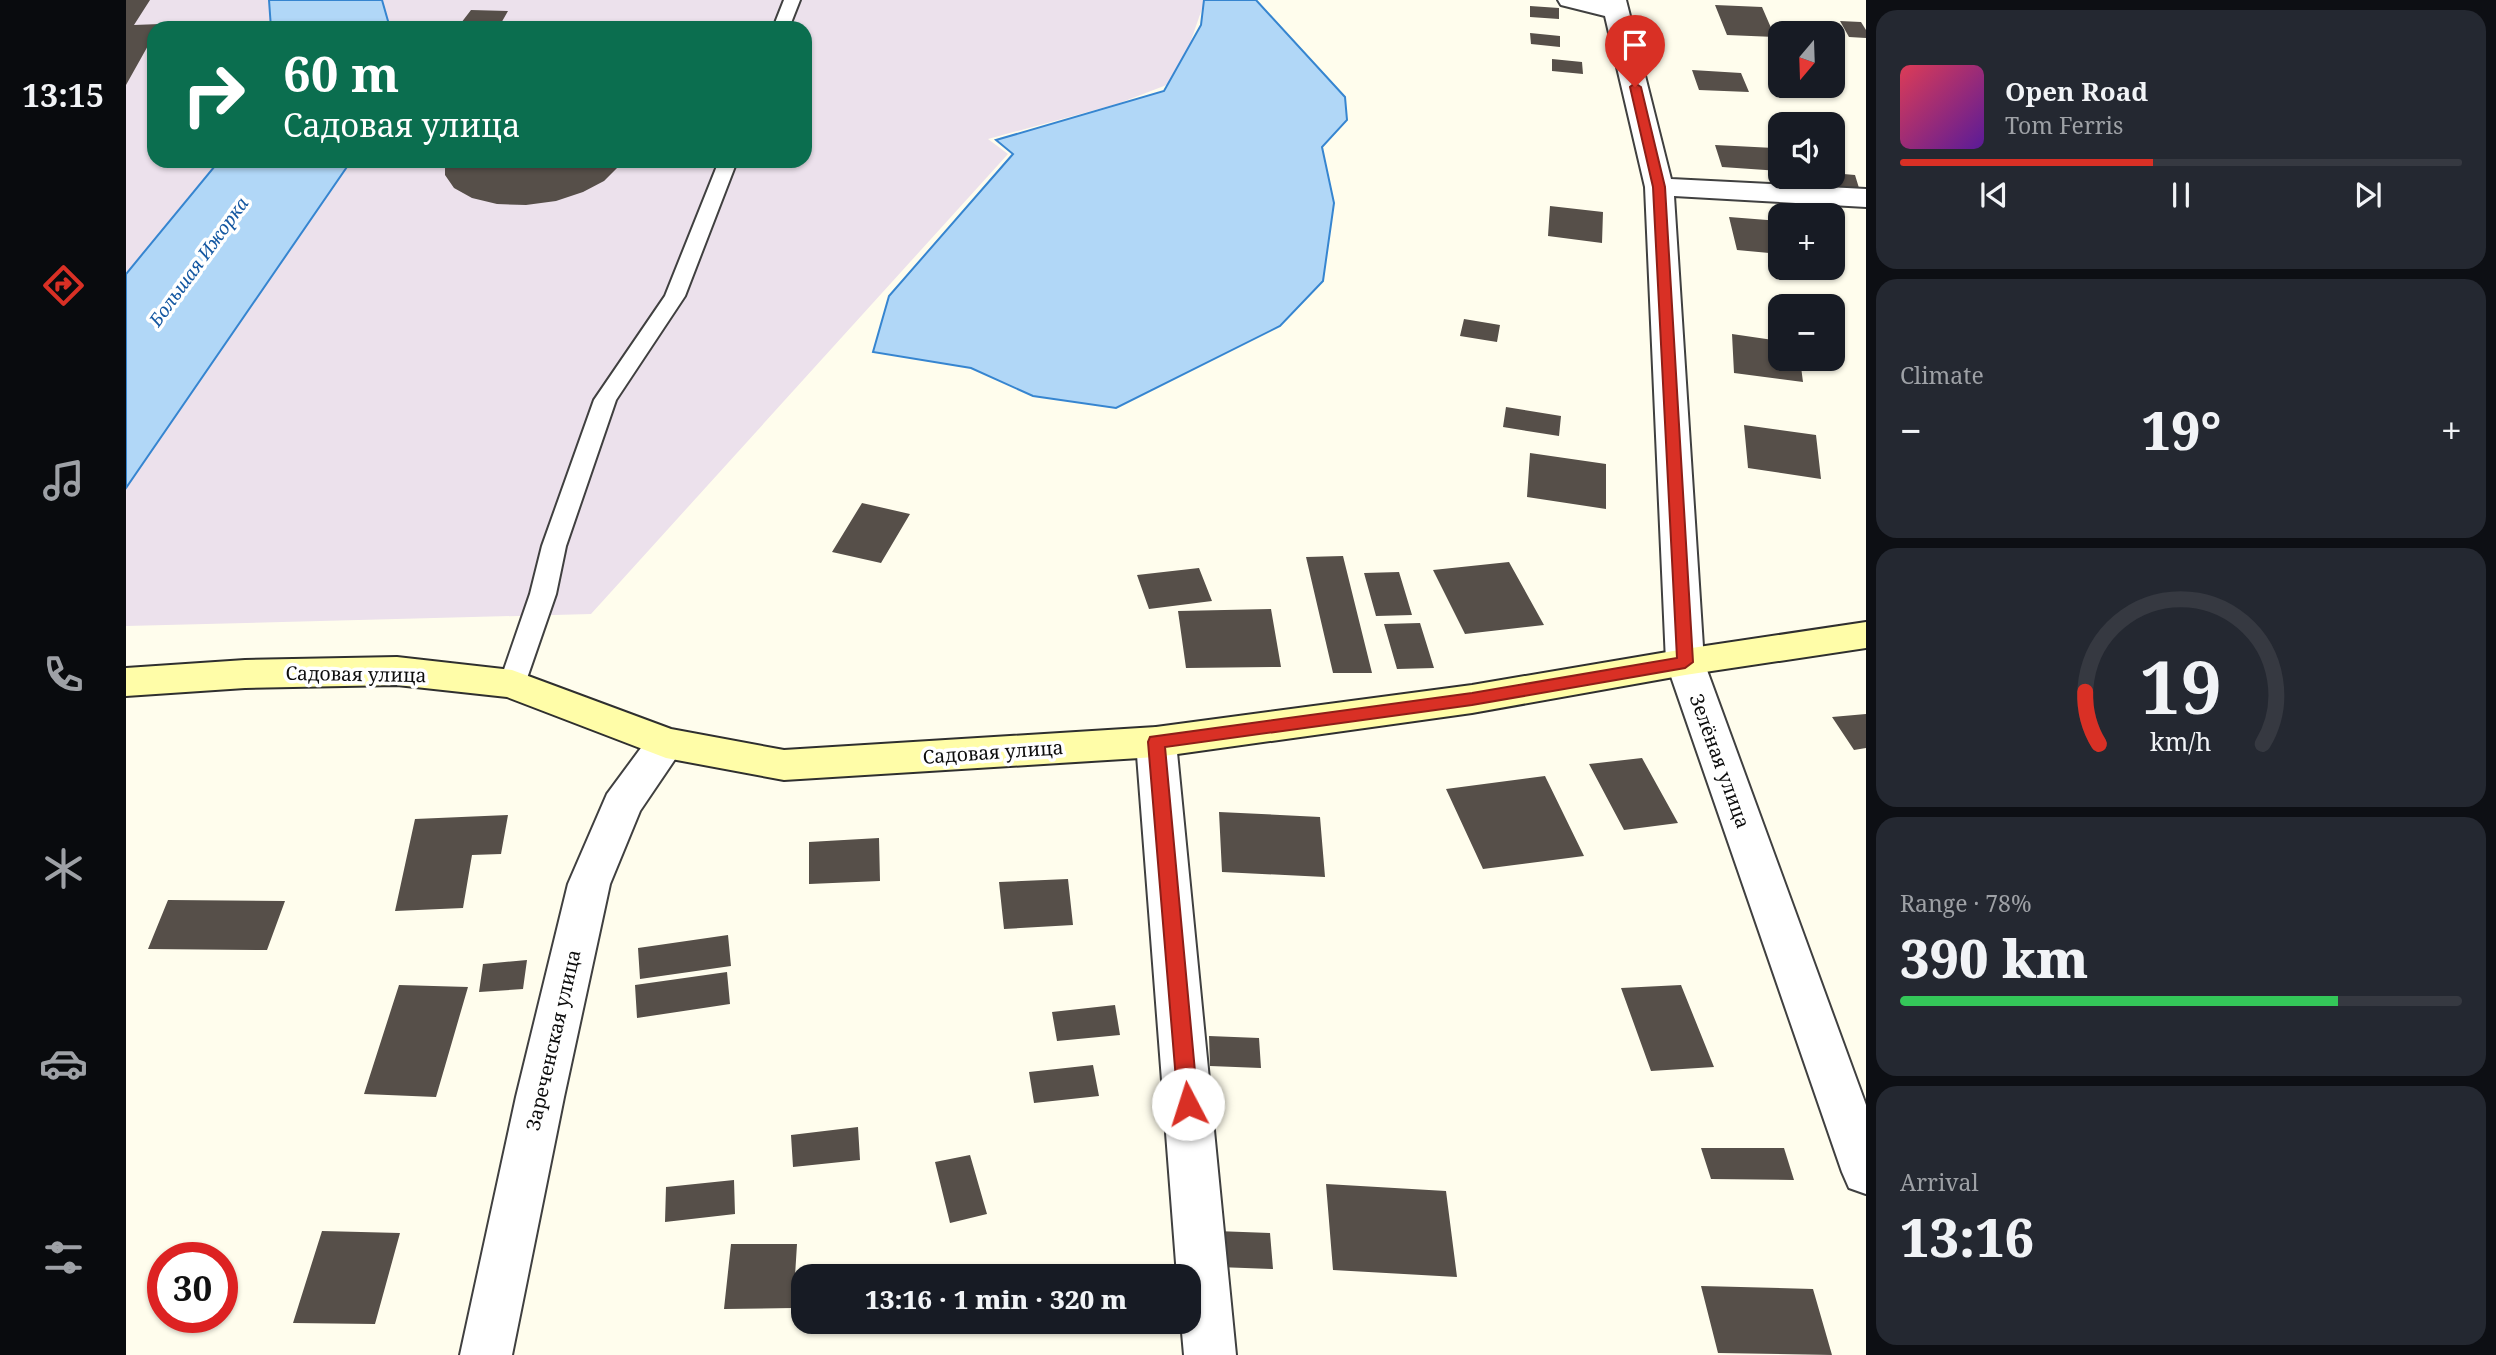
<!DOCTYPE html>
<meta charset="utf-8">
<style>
body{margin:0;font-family:"Noto Serif",serif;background:#242831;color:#f1f3f6;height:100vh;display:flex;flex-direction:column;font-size:26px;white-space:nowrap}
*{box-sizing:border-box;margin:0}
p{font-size:23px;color:#9ea1a6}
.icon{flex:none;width:38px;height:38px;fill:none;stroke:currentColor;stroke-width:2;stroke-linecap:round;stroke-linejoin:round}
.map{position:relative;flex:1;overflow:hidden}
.details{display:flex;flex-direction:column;gap:10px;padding:10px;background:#0d0f14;width:630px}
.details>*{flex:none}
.top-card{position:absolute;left:21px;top:21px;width:665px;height:147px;border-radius:21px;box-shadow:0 2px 5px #0004;background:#0b6e4f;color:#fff;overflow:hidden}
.needle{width:46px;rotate:199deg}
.tools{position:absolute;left:1642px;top:21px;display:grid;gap:14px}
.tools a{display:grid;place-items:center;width:77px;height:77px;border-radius:14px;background:#171b24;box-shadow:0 2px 5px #0004;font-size:35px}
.speed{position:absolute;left:21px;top:1242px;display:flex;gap:14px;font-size:35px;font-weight:700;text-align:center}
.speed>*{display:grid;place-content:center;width:91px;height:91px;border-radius:50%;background:#171b24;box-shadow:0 2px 5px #0004;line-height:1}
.speed .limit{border:10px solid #d22;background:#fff;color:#111}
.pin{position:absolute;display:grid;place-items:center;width:60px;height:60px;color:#fff;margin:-72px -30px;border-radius:50% 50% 50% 0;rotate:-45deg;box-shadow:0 0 7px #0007}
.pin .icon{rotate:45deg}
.me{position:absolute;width:77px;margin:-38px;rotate:355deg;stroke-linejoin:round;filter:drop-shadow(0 0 5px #0008)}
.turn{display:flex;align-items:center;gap:24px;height:147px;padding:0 21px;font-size:32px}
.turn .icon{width:91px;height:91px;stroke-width:2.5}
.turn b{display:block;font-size:49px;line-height:60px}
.big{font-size:52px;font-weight:800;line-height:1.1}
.details .widget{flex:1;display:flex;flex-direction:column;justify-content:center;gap:10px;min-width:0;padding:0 24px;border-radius:21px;background:#242831}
.details .dial{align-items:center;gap:0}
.dial svg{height:182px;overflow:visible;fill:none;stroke:#363941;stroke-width:7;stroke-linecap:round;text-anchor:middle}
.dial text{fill:#f1f3f6;stroke:none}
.song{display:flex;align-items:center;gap:21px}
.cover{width:84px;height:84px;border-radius:10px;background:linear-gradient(135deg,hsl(350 70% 55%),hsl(270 70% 35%))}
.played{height:7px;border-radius:4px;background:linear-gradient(90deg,#d93025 45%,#363941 45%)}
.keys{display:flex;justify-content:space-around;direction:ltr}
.heat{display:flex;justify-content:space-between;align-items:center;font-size:38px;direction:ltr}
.charge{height:10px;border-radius:5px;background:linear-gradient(90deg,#34c759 78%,#363941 0)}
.trip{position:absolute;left:665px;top:1264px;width:410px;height:70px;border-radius:21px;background:#171b24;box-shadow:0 2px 5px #0004;font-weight:800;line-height:70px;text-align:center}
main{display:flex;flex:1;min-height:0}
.tab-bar{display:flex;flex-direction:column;width:126px;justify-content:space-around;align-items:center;background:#090b0e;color:#9ea1a6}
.tab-bar .icon{width:49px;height:49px}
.tab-bar .current{color:#d93025}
.tab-bar b{font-size:32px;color:#f1f3f6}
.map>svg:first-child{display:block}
.industrial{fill:#ece1ec;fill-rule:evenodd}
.water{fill:#b1d7f7;stroke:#3685d0;stroke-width:2}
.building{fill:#564f49}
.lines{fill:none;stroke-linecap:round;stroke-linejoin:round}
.lane-casing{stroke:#404040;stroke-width:4}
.street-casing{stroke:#404040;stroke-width:4}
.secondary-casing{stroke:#2f2f2f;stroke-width:4}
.lane{fill:#fff;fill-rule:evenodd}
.street{fill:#fff;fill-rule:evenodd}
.secondary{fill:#fffda8;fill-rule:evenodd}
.route{fill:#d93025;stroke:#8d1f18;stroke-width:2}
.labels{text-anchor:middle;stroke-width:7;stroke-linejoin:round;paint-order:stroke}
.far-water-label{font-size:18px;font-style:italic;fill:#1457a1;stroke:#fff}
.street-label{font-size:19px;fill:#0d0d0d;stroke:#fff}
</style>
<main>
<nav class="tab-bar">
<b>13:15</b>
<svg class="icon current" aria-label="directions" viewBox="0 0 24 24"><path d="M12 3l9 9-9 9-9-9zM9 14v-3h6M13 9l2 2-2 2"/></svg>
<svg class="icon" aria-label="music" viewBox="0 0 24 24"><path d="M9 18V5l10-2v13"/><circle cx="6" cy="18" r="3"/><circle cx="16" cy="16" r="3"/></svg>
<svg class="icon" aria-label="phone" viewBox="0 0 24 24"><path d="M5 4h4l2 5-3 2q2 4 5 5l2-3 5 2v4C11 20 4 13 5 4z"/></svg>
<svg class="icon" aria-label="climate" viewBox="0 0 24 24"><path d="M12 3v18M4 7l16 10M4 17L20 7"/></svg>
<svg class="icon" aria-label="car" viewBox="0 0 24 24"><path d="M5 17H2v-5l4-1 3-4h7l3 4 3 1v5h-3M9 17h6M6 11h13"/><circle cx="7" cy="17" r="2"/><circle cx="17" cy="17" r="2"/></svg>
<svg class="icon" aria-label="filters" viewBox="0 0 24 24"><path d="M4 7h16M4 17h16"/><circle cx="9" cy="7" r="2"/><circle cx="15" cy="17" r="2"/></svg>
</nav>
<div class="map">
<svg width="1740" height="1355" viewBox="0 0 1740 1355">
<rect width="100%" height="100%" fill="#fffded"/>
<!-- industrial -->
<path class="industrial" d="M0 0H1079L1051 81 991 104 862 139 882 154 465 614 0 626ZM28 28H679V161H28Z"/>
<!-- water -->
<path class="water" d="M143 0H256L264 28H145Z
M1078 0H1130L1219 97 1221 120 1196 147 1208 203 1197 281 1154 326 990 408 907 396 845 368 747 352 763 296 887 154 870 140 1038 91 1075 25Z
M93 161H225L0 488V274Z"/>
<!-- building -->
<path class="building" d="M0 0H24L8 25 34 24 32 28H28V35L0 85Z
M1589 5 1636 7 1649 37 1601 35Z
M1404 6 1433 8V19L1404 17Z
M345 10 382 11 374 25 335 23Z
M1714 21 1735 22 1740 30V38L1723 37Z
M1404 33 1434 36V47L1405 44Z
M1426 59 1456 62 1457 74 1426 71Z
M1566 70 1615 73 1623 92 1573 90Z
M1589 145 1648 148 1654 171 1596 167Z
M319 161H494L492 167 478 181 457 192 430 201 400 205 371 204 346 198 328 188 319 175Z
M1706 173 1729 175 1733 188 1686 184 1683 177H1706Z
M1424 206 1477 212 1476 243 1422 236Z
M1603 217 1654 221V254L1611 250Z
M1338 319 1374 325 1371 342 1334 336Z
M1606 334 1654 341V359H1674L1677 382 1608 373Z
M1380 407 1435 416 1433 436 1377 427Z
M1618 425 1690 435 1695 479 1622 468Z
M1404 453 1480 464V509L1401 497Z
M736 503 784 514 755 563 706 552Z
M1217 556 1246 673H1207L1180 557Z
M1383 562 1418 625 1339 634 1307 570Z
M1073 568 1086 601 1023 609 1011 575Z
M1273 572 1286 615 1250 616 1238 573Z
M1145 609 1155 667 1060 668 1052 611Z
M1294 623 1308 668 1271 669 1258 624Z
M1740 714V748L1728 750 1706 717Z
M1516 758 1552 823 1498 830 1463 764Z
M1419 776 1458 856 1357 869 1320 789Z
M1093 812 1194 817 1199 877 1096 872Z
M382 815 375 854 346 855 337 908 269 911 289 819Z
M753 838 754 881 683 884V842Z
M942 879 947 925 878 929 873 882Z
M42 900 159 901 141 950 22 949Z
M602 935 605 966 514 979 512 948Z
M401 960 397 989 353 992 357 964Z
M601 972 604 1004 511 1018 509 985Z
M273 985 342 987 310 1097 238 1094Z
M1555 985 1588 1067 1525 1071 1495 988Z
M989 1005 994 1035 931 1041 926 1012Z
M1083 1036 1133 1038 1135 1068 1084 1066Z
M967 1065 973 1096 908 1103 903 1072Z
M732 1127 734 1160 667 1167 665 1135Z
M1575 1148H1658L1668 1180 1585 1179Z
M844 1155 861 1214 824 1223 809 1162Z
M608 1180 609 1214 539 1222 540 1187Z
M1200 1184 1320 1191 1331 1277 1207 1270Z
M196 1231 274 1233 249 1324 167 1323Z
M1090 1231 1144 1233 1147 1269 1092 1267Z
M605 1244H671L667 1308 598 1309Z
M1575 1286 1687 1289 1706 1355 1592 1353Z"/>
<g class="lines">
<!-- lane casing -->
<g class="lane-casing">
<path id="lane" d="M658 0H674L663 28H647Z
M593 161H611L559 296 490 400 440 546 430 594 399 684 395 691 386 693 377 691 373 684 404 594 416 546 468 400 539 296Z"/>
</g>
<!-- street casing -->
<g class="street-casing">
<path id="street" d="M1432 0H1500L1545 179 1740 189V207L1548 196 1578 662 1740 1105V1194L1723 1188 1716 1172 1540 662 1519 187 1479 16 1435 5Z
M1030 727 1044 732 1050 742 1110 1355H1058L1055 1321H1062V1276H1051L1010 742 1016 732Z
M540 728 554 733 560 743 514 811 484 884 438 1097 386 1355H334L390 1097 442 884 481 794 526 733Z"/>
</g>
<!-- secondary casing -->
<g class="secondary-casing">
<path id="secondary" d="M1740 622V648L1559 675 1346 713 1030 757 658 780 540 758 381 697 271 685 119 688 0 696V668L119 660 271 657 386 670 545 729 658 750 1030 727 1346 685 1559 649Z"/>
</g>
<!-- lane -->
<use href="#lane" class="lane"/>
<!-- street -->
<use href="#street" class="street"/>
<!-- secondary -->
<use href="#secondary" class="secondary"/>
</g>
<!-- route -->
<path class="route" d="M1509 83 1515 87 1539 187 1567 662 1559 668 1346 705 1039 747 1072 1104 1069 1110 1062 1113 1055 1110 1052 1104 1022 742 1024 737 1346 693 1551 658 1527 187 1504 87Z"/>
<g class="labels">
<!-- far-water labels -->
<g class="far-water-label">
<text transform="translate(73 262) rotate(-54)" y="6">Большая Ижорка</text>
</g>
<!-- street labels -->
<g class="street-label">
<text transform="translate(230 674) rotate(1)" y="7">Садовая улица</text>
<text transform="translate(867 752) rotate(-4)" y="7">Садовая улица</text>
<text transform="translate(1594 761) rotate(70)" y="7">Зелёная улица</text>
<text transform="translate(427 1040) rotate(-77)" y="7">Зареченская улица</text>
</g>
</g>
</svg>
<div class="tools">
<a><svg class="needle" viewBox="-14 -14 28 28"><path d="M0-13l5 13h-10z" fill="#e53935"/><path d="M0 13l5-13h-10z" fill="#9ea1a6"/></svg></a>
<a><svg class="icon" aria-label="sound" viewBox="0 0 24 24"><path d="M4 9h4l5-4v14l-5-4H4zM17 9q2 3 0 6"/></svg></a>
<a>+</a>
<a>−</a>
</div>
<div class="speed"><div class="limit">30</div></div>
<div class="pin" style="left:1509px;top:87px;background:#d93025"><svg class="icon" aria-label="arrive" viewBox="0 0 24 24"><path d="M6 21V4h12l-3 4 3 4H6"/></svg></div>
<svg class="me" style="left:1062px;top:1104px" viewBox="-20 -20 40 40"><circle r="19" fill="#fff"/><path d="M0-13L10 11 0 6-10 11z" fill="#d93025"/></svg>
<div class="trip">13:16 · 1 min · 320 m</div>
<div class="top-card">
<div class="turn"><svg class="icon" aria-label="right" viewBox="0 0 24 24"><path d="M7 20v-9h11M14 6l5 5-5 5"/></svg><div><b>60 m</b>Садовая улица</div></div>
</div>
</div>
<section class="details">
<div class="widget">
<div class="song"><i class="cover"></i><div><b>Open Road</b><p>Tom Ferris</p></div></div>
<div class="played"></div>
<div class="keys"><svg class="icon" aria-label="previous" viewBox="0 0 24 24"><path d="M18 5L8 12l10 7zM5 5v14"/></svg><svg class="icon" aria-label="pause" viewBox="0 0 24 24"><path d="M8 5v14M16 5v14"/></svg><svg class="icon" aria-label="next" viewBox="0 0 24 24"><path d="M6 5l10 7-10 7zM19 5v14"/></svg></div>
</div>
<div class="widget"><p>Climate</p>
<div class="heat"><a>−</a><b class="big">19°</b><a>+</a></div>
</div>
<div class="widget dial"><svg viewBox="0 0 100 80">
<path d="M14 69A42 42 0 1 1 86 69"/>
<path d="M14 69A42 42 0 0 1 8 46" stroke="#d93025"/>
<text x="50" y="56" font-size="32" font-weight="700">19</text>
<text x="50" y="72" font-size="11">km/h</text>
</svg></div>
<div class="widget"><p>Range · 78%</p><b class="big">390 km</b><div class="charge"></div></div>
<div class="widget"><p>Arrival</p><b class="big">13:16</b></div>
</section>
</main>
